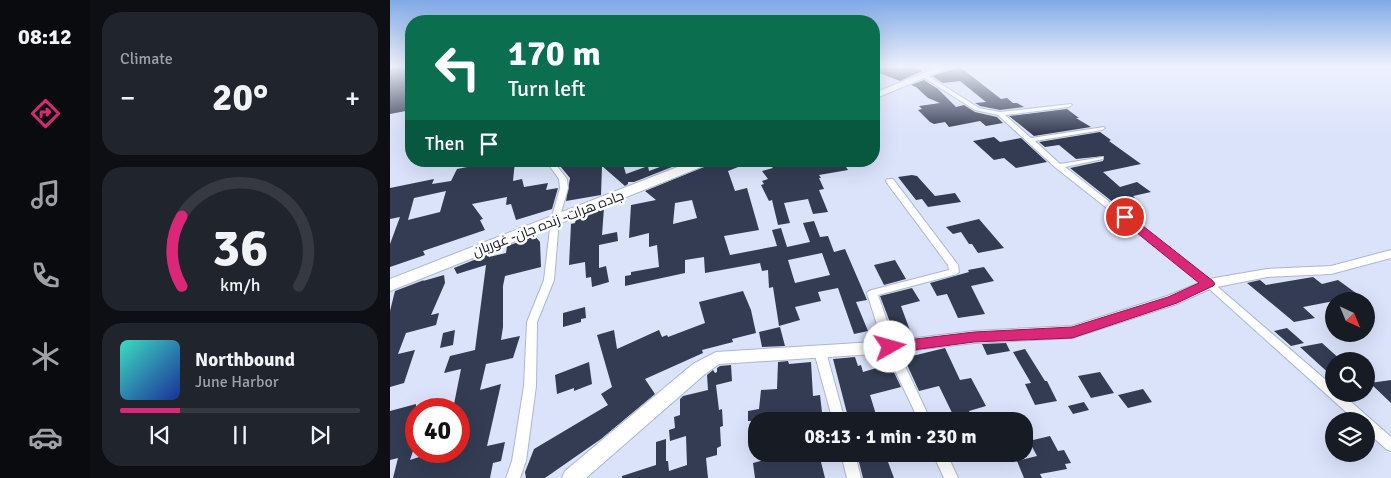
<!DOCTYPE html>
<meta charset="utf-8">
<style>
body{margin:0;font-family:Signika,Cairo,sans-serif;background:#20242c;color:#f1f3f6;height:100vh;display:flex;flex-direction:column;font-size:19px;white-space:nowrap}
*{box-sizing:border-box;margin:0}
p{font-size:16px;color:#9ea1a6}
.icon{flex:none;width:28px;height:28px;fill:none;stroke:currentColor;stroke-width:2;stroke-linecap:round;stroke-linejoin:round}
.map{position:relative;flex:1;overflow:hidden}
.sheet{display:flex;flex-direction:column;gap:12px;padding:12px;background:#0d0f14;width:300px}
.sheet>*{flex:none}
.top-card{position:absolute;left:15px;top:15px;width:475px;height:152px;border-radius:20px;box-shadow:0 5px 20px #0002;background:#0b6e4f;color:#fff;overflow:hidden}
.needle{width:32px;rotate:136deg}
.controls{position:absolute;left:935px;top:292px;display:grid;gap:10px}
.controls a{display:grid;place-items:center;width:50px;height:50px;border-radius:50%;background:#171b24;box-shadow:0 5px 20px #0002;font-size:25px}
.speed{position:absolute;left:15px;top:398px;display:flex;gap:10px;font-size:25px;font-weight:700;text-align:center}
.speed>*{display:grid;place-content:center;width:65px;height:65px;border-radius:50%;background:#171b24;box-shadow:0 5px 20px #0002;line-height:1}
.speed .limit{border:8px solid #d22;background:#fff;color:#111}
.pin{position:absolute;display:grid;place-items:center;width:42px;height:42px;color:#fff;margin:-21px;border:2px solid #fff;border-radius:50%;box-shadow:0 1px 5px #0007}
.me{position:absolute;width:55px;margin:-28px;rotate:83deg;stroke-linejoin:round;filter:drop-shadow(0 0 4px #0008)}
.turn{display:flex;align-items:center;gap:18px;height:105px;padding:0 20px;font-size:22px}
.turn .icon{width:65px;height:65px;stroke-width:2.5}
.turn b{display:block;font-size:35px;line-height:42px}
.then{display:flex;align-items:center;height:48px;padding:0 20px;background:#0003;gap:10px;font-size:19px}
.big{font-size:38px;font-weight:700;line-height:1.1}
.sheet .widget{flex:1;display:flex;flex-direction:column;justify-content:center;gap:8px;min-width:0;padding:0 18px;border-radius:20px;background:#20242c}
.sheet .dial{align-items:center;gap:0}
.dial svg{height:130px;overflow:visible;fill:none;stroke:#363941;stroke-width:7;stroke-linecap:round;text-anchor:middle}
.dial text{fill:#f1f3f6;stroke:none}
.song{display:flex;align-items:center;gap:15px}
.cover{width:60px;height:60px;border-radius:8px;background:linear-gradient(135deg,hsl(170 70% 55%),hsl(230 70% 35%))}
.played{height:5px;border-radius:2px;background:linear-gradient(90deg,#db2777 25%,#363941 25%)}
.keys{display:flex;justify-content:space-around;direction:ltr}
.heat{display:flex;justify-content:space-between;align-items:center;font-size:28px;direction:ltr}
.trip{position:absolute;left:358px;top:412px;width:285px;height:50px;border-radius:20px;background:#171b24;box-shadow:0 5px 20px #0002;font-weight:700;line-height:50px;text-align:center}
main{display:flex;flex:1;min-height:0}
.tabs{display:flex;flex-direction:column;width:90px;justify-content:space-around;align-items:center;background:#090b0e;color:#9ea1a6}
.tabs .icon{width:35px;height:35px}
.tabs .on{color:#db2777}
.tabs b{font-size:22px;color:#f1f3f6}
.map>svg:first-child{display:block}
.building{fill:#343c53;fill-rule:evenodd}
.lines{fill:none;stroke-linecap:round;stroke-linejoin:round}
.street-casing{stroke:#acb6d2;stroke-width:2}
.secondary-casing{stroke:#acb6d2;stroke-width:2}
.primary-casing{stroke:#acb6d2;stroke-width:2}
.street{fill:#fff;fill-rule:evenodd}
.secondary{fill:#fff;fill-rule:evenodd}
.primary{fill:#fff;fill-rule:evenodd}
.route{fill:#db2777;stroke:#8e194d}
.labels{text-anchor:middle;stroke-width:5;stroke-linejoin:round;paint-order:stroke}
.street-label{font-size:14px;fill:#171a25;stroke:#fff}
</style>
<main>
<nav class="tabs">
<b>08:12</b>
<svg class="icon on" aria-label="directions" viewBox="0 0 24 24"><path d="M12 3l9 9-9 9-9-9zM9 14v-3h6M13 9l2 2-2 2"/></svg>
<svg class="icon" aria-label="music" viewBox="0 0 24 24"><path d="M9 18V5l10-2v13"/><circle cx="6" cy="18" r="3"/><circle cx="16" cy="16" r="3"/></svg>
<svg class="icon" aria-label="phone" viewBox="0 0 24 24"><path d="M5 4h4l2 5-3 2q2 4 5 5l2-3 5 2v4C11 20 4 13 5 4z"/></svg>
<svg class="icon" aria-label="climate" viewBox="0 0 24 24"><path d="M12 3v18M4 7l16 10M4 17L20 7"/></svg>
<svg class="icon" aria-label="car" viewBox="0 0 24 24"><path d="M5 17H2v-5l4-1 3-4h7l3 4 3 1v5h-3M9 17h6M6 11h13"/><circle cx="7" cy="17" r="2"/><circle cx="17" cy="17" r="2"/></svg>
</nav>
<section class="sheet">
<div class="widget"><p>Climate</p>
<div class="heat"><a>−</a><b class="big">20°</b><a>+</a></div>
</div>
<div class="widget dial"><svg viewBox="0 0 100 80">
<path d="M14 69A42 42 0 1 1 86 69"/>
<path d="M14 69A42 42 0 0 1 14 26" stroke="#db2777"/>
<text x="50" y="56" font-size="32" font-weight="700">36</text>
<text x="50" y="72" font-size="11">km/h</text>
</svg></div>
<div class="widget">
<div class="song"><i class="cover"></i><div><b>Northbound</b><p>June Harbor</p></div></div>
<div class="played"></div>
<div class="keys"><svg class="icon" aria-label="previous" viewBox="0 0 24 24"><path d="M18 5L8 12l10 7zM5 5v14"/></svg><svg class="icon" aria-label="pause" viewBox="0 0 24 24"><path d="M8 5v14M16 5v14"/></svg><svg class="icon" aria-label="next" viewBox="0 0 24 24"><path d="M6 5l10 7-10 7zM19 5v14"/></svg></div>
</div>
</section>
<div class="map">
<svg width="1001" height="478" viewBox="0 0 1001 478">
<rect width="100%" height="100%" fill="#dbe3fb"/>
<!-- building -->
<path class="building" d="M0 67H21V110L0 114Z
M484 67H526L532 71 510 81 484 71Z
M570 67 611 99 617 98 623 103H627L634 107 610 110 590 106 585 103 596 102 570 81 553 83 542 76Z
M534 80 548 89 566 107 574 105 585 112 607 117 613 123 596 126 590 121 559 127 555 122 544 124 540 122 528 110 532 109 529 106 550 103 538 98 526 87 521 85Z
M677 109 689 118H686L701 127 644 136 619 116Z
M710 132 721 140 719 141 751 164 713 172 730 187 747 182 761 192 743 196 745 198 724 203 680 168 713 161 714 156 686 159 669 145 655 147 649 142Z
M604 137 610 142 631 138 657 162 626 168 614 158 604 160 583 141Z
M125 161 123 181 132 179 134 187 158 183 156 190 168 188 162 209 126 220 121 204 116 205 117 197 82 204 93 219 90 220 95 230 33 251 35 255 0 267V244L10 217 0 219V188L44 179 42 184 61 181 67 169 103 162V165ZM56 191 50 212 18 220 24 198Z
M185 161H188L192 166 207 161H232L236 174 258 166 259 171 278 164 282 167 244 182H238V184L235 186 212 166 211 195 176 201 180 178 170 166Z
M328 161 361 162 338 171 345 191 357 188 369 230 334 236 340 255 387 246 382 230 391 228 397 247 420 242 413 223 424 221 430 237 438 236 444 252 455 249 477 300 466 302 478 331 464 334 448 288 428 292 431 301 405 307 410 320 389 326 383 287 379 288 378 270 372 271 370 263 315 273 314 257 295 260V273L235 286V276L241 275V272L269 267 267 245 259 247V233L239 238 241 205 266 200 255 191ZM302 200 307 218 283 224 285 203ZM432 253 440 275 405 283 398 260Z
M403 161H452L458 170 429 175 431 178H429L434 189 429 190 438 212 423 214 418 199 394 203 400 223 388 225 382 200 379 201 371 185 374 184 372 181 378 179 372 171 383 168 381 166Z
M522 175 527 176 545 196 565 193 571 202 538 207 532 199 526 200 508 177Z
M214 208 212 235 227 232 228 241 209 245V268L216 266 219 282 202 287 201 277 196 278 195 262 179 265 181 224 185 223 186 219Z
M589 219 614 248 588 253 582 244H579L571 232 563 234 556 227Z
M145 236 150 242 151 267 115 276 113 286V327L111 340 130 336 123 358 96 364 90 390 111 384 97 446 115 442 111 461 103 463 100 478H3L8 458 0 460V411L26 404V442L20 460 47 451H69V409H63L71 369 54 373 60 356 85 350 96 265 67 274 64 268 99 254V257L116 253 117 246Z
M505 260 516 279 494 285 484 265Z
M594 267 604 281 581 286 595 314 568 318 557 294 547 296 540 283 579 272 578 270Z
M54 275 55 283 41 315 49 313 46 325 16 333 8 354 25 350 14 383 0 387V311L5 291 34 280 33 281Z
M923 277 932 284 948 280 970 296 913 307 925 318 904 322 857 283 870 280 876 285Z
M522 288 530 301 511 306 522 336 506 338 490 296Z
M353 291 361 310 366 333 342 339 343 342 312 350 313 353 255 379 265 394 211 439 155 478H136L135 472 144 449 218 405 211 394 222 387 207 335 224 330 227 349 269 330 272 337 277 335 278 337 315 323 309 302Z
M195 307 196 318 191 319V322L173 327V313Z
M390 327 395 346 372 347 369 332Z
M897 328 914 343 901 346 884 331Z
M65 330 63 345 50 348 53 333Z
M616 343 620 351 597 355 592 344Z
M932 343 952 361H944V378L910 347Z
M555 348 570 380 581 378 596 406 579 411 585 421H566L549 386 529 391 514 358Z
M635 349 655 381H657L667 401 645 405 635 384 641 383 623 352Z
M465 357 468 366 471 365 473 372 500 364 511 387 480 395 488 421H459L443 359Z
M398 361 399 364 421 362 423 396 430 395 433 421H358V411L369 409 371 390 387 389 388 362Z
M199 362 202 384 184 391V388L167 394 165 375Z
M341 365 342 381 326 385 329 410 332 409 333 426 330 427 331 446 327 448V455L316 458 318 478H232V476L266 465V442L276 439V461H278L279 471 297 465 296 436 280 441 279 430 285 428 284 417 290 415V399L293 396 318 390 317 375 323 370 325 373 327 372V368L330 366Z
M710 372 724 393 701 398 688 376Z
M1001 380V403L980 383Z
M753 389 762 402 738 408 728 395Z
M694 402 699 410 683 414 678 406Z
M660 436 668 451 674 450 681 463 675 464 677 469 650 474 652 478H634L627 461 647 456 639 441Z
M396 454H429L435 478H365L363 463Z
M467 454H495L504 478H473Z"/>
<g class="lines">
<!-- street casing -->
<g class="street-casing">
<path id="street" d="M535 74 589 108 610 112 681 104 682 105 679 107 615 115 641 138 714 127 715 128 712 130 645 141 670 164 713 157V159L675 167 822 282 944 387V394H952L1001 437V451L996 449 976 431V421H966L816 286 666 168 608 115 585 110 533 77V75Z
M156 161H163L177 179 178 188 169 220 164 280 147 322 146 386 136 461 130 478H116L122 461 134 386 137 322 154 280 161 220 170 188 169 179Z
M497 179H503L568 265 569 272 567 274 488 295 506 347 541 421H529L494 347 477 293 479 291 482 290 559 270 558 265 497 183 496 181Z
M430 348 434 349 436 352 455 421H443L424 352 426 349Z
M451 454H465L471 478H457Z
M543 454H557L568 478H554Z"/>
</g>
<!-- secondary casing -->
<g class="secondary-casing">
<path id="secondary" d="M1001 250V258L941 274 877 277 822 288 787 304 682 338 584 343 500 353 329 364 315 374 196 478H172L175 471 303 364 326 352 500 341 584 331 682 326 777 296 819 279 877 269 941 266Z"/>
</g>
<!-- primary casing -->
<g class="primary-casing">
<path id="primary" d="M548 67H560L484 99V93Z
M303 161H321L319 164 0 291V279Z"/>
</g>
<!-- street -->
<use href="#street" class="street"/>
<!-- secondary -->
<use href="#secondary" class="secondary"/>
<!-- primary -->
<use href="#primary" class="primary"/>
</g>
<!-- sky -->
<linearGradient id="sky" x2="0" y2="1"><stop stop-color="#7faae6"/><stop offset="0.5" stop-color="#eff2fd"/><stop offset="1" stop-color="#eff2fd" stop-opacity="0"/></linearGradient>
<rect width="1001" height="134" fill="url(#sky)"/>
<!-- route -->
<path class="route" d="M735 214 739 215 823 281 825 284 823 286 787 303 682 338 584 342 500 353 495 351 493 347 495 343 500 342 584 332 682 327 778 297 809 283 731 220 730 217 731 215Z"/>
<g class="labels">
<!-- street labels -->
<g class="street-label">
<text transform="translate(158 223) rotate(-21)" y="5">جاده هرات- زنده جان- غوریان</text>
</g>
</g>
</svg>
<div class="controls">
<a><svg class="needle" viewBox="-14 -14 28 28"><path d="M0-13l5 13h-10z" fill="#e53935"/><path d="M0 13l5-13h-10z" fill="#9ea1a6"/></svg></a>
<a><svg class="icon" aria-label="search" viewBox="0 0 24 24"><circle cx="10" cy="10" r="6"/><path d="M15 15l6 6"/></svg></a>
<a><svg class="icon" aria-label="layers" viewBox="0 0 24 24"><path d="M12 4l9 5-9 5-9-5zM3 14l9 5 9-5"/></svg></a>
</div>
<div class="speed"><div class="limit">40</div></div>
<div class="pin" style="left:735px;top:217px;background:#d93025"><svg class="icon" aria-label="arrive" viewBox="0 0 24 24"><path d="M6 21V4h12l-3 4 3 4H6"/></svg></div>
<svg class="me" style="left:500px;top:347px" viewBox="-20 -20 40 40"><circle r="19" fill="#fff"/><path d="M0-13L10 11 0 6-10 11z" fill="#db2777"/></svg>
<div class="trip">08:13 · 1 min · 230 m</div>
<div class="top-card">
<div class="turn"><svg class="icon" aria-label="left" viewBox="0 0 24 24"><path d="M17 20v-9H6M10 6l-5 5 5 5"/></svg><div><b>170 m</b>Turn left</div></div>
<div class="then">Then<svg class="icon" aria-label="arrive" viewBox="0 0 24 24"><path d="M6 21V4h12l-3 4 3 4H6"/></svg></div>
</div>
</div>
</main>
